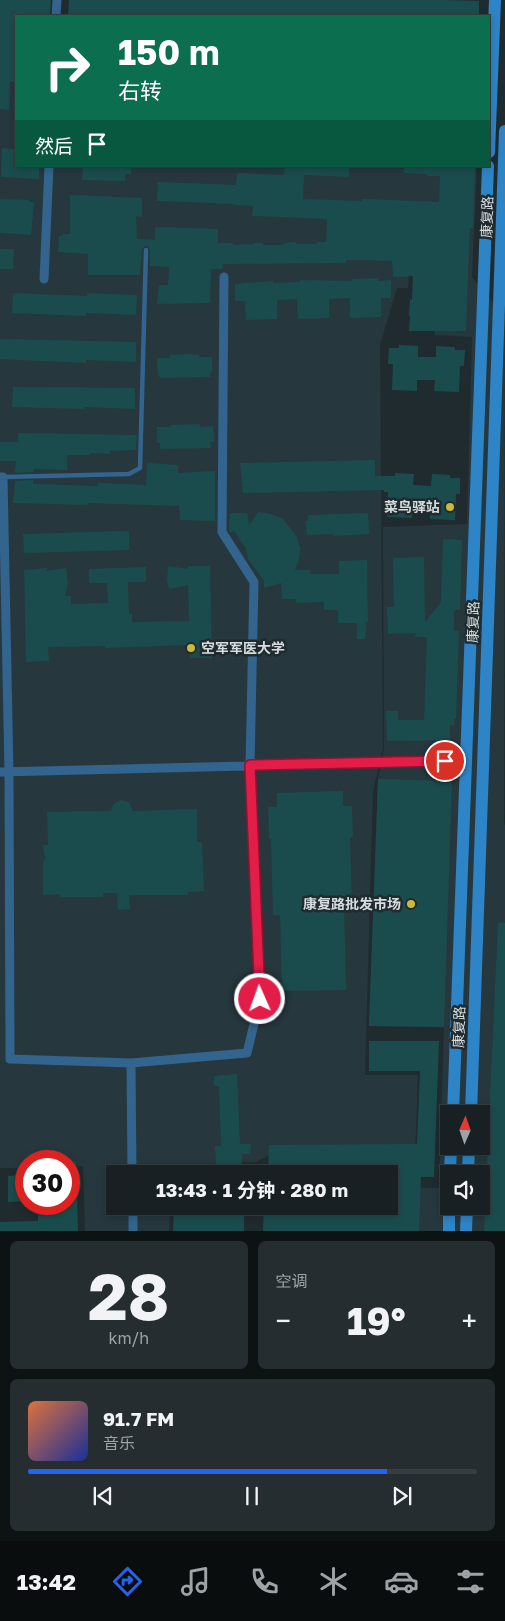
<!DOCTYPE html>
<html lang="zh">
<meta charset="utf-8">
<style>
body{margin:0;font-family:"Golos Text","Noto Sans SC",sans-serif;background:#252d30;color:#f1f3f6;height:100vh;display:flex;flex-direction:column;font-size:19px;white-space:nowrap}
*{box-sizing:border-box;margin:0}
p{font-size:16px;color:#9fa3a6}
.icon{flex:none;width:28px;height:28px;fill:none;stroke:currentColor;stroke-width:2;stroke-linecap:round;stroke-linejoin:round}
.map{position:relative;height:1231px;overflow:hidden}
.panel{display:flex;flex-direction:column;gap:10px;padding:10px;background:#0d1213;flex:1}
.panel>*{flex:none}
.top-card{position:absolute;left:15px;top:15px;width:475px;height:152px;border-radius:0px;box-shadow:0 2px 8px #0003,0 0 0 1px #363e41;background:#0b6e4f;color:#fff;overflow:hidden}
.needle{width:32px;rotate:2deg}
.buttons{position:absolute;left:440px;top:1105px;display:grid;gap:10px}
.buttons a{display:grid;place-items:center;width:50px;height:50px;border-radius:0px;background:#182023;box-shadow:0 2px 8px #0003,0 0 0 1px #363e41;font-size:25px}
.speed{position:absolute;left:15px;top:1150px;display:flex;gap:10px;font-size:25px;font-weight:700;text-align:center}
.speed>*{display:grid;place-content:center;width:65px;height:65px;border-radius:50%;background:#182023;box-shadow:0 2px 8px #0003,0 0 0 1px #363e41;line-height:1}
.speed .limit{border:8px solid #d22;background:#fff;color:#111}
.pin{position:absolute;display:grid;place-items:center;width:42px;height:42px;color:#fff;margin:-21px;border:2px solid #fff;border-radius:50%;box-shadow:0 1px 5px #0007}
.me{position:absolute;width:55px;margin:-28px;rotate:358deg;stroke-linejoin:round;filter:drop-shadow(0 0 4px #0008)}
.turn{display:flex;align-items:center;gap:18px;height:105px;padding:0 20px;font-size:22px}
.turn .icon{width:65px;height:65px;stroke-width:2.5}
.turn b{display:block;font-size:35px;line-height:42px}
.then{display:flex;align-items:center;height:48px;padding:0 20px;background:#0003;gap:10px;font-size:19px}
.big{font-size:38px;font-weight:700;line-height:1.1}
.panel .tile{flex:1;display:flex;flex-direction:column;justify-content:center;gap:8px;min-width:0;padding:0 18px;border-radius:8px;background:#252d30}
.panel .dial{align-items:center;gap:0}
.dial b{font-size:65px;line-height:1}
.song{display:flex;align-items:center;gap:15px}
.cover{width:60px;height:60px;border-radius:8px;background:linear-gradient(135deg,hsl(20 70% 55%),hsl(230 70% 35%))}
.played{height:5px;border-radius:2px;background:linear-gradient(90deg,#2563eb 80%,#363e41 80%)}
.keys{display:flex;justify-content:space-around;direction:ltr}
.heat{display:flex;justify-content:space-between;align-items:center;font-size:28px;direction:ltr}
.panel .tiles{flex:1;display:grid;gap:10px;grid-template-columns:1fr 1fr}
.tile:last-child{grid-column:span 2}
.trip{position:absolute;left:106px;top:1165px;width:292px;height:50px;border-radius:0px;background:#182023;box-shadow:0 2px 8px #0003,0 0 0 1px #363e41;font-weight:700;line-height:50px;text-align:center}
.dock{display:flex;height:80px;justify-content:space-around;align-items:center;background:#0a0d0e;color:#9fa3a6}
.dock .icon{width:35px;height:35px}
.dock .active{color:#2563eb}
.dock b{font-size:22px;color:#f1f3f6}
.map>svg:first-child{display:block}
.built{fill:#26373e;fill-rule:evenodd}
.building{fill:#1b4c4d}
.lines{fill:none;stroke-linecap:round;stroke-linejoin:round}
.service{stroke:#32648d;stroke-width:4.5}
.minor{stroke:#32648d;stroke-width:9}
.secondary{stroke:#2d84c6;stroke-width:12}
.route-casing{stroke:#92132f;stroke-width:12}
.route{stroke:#e11d48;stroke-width:9}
.poi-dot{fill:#cbba39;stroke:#202b2f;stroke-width:2}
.labels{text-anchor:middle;stroke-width:5;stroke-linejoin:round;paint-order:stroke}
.street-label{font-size:14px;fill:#d6dddf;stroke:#202b2f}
.poi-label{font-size:14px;font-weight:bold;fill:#d6dddf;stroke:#202b2f;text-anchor:end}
</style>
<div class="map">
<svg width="505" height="1231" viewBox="0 0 505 1231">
<rect width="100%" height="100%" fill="#202b2f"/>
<!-- built -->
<path class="built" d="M0 70 16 72V166H477L472 277 505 317 504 824 505 825V1231H290L390 1206V1188H439L444 1027 369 1026 378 779 384 748 383 527 467 524 472 337 435 335 438 205 413 221 408 288H397L380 345 383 748 373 791 365 1075H418L415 1157 276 1152 256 1162 172 1165 171 1174H115V1206H170L169 1231H85L83 1166 69 1167V1161H26V1168H0ZM449 1114H481V1146H449ZM449 1174H481V1206H449Z"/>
<!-- building -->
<path class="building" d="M0 0H51L50 16H16V82H10L9 110 0 109Z
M69 0H444L479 1V16H68Z
M2 148 16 149V166H39V179L1 177Z
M83 166H131V174H125V181L82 180Z
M285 166H349V177L304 175 303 199 362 201V199L439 202 440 176H427V174L404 173V166H475L473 228H470L469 246 466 331H409L410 316H409L410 299 412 300 413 276 393 277 392 261 364 260H346V263L223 264 222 269H211L210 303 157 304 159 285H168L169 267 150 266V250L148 246H145L142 249 140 275H88V254L58 252 59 236H62L63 234H70V195L142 198V217L136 216 137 239 155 240V227L218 229V243H233V245L254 244V243H263V245H284V243L296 242V244H317V242H326L327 219 252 216 253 206 235 205V204L157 201 158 182 236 185 237 173 284 175Z
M0 199 29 200V202H34L31 235 0 233Z
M0 249H14L13 269H0Z
M378 278V281L391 280V298H381V317L350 318V298L329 299V318L298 319 297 299 277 300V319L246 320 245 301H235V284L273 281V283L300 282V280L352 281V279Z
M13 293 87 296V293L137 295 136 315 86 313V316L12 313Z
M0 339 136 342V362L86 360V363L0 359Z
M399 345 418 346V357H436V346L455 347V350H465L464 366H460L459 392 434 391 435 380H417V391L392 390 393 364H388L389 348H399Z
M187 354 199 355V357H212V372L210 373V377L160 378 158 374 157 358H170V355Z
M13 387 135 388V409L85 407V409L12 407Z
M200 424V427L213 426 214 442H210L211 448 160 449V443H157V427H171L170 425Z
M18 433 137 435 136 450 110 451V454L90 453V455H67V470L34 469 33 472 15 473 16 461H0V442H18Z
M375 460V476H395V473L414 474 413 485 431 486 432 474 450 475V478H460V494H456L455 520 430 519V509L413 508 412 518 387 517 388 492H384V490L243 493 240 463Z
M147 463 178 465V473L215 471V521L180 520 179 506 88 503V505L13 503 15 481 33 480V484L98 486V483L146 485Z
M258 512 268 513 283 519 297 537 300 548 299 559 295 570H310V574H339V561L367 560 368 622H366L365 639H357V623H338V610H324V602L296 603V599H282L281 583 264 588V581L248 559 246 548 234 531 230 533 229 531 230 513H247L249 525Z
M368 513 369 534 333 536V534L307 535 305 521H308V515Z
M129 531V550L24 553 23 534Z
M443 539 462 540 460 610H454V631H459L456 719H454V725H450V740L387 741 386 711H398V720H424L427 637H414L417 633 388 634 387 607H394L393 558 424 557 425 622 441 602Z
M168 566 188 569V566H210L212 658H190L189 645 105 648V646L48 647 49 661 26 662 24 570 47 568 46 571 66 568 68 584 65 596H71V604L108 603 107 583H89V569L146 567V582H128L129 614H132V622L189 621 188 585 169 589 167 580Z
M378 779 452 781 444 1027 369 1026Z
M343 791V806H352L353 837H350L352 905H344L346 990 282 991 280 915H273L271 839H269L268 807H277V793Z
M120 800 129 802 133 811 197 809V842H202L204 891 188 892V895H129L130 909 118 910 117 893H103V897H60L59 894 43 895V863L46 857 44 855 43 845H48L47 812 111 811 113 805Z
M498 922 505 923V1231H484Z
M369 1041H439L434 1177H421L419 1231H263L264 1206H390V1174H268L269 1145 417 1144 420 1071H369Z
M237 1074 240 1144H251L250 1154H242L241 1174H208L209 1165H216L215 1146H221L219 1086H214V1076Z
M69 1161H76L78 1231H0V1222L38 1221V1204H69Z
M26 1175V1201L8 1202V1176Z
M174 1206H244V1231H173Z"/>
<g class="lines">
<!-- service -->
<path class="service" d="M3 477 129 474 140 468 146 250"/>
<!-- minor -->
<path class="minor" d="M56 16 57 0
M44 279 49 166
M0 477H3L9 773 10 1059 131 1063 247 1053 260 999 250 765 254 582 222 532 224 277
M0 772 445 761
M131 1063 132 1174
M133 1206V1231"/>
<!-- secondary -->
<path class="secondary" d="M489 152 495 0
M453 1114 488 166
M471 1114 505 131
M450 1174 451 1146
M468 1174 469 1146
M449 1231V1206
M466 1231 467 1206"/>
</g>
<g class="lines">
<!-- route casing -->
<g class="route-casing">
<path id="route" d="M260 999 250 765 445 761"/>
</g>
<!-- route -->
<use href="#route" class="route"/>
</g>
<!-- markers -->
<g class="poi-dot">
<circle cx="450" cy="507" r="5"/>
<circle cx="191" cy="648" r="5"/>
<circle cx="411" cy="904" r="5"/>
</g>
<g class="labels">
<!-- street labels -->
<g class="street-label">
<text transform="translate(487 217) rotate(-88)" y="5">康复路</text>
<text transform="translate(473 622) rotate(-88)" y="5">康复路</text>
<text transform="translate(459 1027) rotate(-88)" y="5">康复路</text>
</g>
<!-- poi labels -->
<g class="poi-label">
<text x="440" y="512">菜鸟驿站</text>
<text x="201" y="653" text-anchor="start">空军军医大学</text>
<text x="401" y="909">康复路批发市场</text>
</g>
</g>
</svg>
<div class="buttons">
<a><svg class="needle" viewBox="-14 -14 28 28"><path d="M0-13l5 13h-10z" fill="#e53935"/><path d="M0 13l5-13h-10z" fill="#9fa3a6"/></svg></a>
<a><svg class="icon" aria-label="sound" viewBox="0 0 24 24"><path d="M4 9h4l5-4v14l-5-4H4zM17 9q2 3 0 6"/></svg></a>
</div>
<div class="speed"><div class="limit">30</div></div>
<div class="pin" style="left:445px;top:761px;background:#d93025"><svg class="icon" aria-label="arrive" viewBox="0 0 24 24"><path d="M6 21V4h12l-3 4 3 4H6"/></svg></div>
<svg class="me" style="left:260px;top:999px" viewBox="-20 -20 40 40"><circle r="17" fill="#e11d48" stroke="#fff" stroke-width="3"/><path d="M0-11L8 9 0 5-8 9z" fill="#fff"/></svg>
<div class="trip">13:43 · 1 分钟 · 280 m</div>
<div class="top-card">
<div class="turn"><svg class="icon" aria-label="right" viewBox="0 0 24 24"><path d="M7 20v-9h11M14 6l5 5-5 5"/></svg><div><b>150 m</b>右转</div></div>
<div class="then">然后<svg class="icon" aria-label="arrive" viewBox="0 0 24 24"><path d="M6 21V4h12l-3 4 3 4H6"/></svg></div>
</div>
</div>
<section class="panel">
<div class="tiles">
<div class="tile dial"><b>28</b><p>km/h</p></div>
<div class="tile"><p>空调</p>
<div class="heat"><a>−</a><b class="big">19°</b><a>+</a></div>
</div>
<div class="tile">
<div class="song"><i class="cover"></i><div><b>91.7 FM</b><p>音乐</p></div></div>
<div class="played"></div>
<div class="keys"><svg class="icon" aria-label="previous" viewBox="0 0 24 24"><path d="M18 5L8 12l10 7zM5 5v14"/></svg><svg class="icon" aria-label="pause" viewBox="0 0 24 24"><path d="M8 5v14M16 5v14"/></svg><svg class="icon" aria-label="next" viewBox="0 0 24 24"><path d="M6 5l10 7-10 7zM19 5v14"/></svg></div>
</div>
</div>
</section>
<nav class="dock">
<b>13:42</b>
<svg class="icon active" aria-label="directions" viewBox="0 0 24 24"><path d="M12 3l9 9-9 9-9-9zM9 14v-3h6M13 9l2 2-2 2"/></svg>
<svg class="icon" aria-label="music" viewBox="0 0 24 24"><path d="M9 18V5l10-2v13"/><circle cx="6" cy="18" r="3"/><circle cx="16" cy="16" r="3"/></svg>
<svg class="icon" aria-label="phone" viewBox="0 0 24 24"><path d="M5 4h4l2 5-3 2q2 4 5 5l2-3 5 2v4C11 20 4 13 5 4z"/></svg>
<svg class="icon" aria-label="climate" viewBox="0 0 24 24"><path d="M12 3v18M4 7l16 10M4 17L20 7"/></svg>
<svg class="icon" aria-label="car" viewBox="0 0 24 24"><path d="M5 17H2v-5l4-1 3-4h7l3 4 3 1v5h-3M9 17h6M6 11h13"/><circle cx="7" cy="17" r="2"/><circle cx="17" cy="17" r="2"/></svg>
<svg class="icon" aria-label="filters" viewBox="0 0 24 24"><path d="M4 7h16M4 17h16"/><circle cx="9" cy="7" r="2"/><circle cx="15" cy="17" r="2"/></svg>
</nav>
